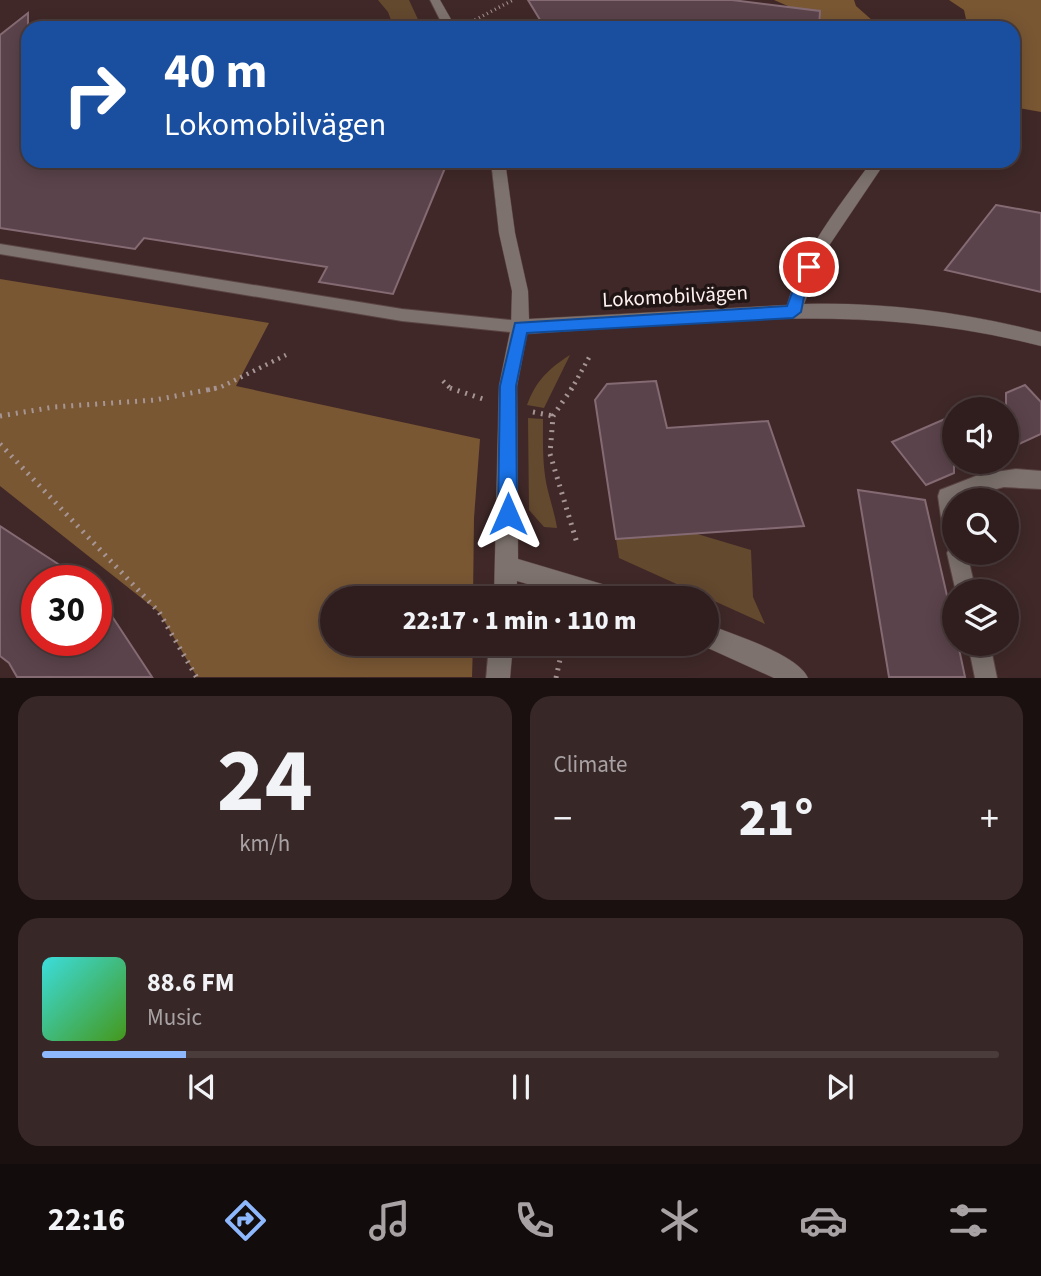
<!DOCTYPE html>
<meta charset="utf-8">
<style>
body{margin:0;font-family:"Source Sans 3",sans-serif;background:#382727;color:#f1f3f6;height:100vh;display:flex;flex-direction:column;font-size:26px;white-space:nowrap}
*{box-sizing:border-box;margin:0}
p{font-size:23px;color:#a8a2a4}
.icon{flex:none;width:38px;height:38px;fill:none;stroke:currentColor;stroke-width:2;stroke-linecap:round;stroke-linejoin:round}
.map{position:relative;height:678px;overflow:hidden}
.details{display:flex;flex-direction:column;gap:18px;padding:18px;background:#1a1010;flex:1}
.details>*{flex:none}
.guide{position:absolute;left:21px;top:21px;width:999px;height:147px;border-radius:21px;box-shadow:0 4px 18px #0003,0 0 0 2px #4b3c3c;background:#1a4fa0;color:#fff;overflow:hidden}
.controls{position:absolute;left:942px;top:397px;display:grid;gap:14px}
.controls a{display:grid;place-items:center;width:77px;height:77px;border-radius:50%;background:#301e1e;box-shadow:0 4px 18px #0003,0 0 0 2px #4b3c3c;font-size:35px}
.speed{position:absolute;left:21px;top:565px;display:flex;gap:14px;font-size:35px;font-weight:700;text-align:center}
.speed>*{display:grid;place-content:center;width:91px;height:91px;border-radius:50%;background:#301e1e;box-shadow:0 4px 18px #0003,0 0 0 2px #4b3c3c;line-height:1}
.speed .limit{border:10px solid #d22;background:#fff;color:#111}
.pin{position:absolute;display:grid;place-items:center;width:60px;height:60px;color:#fff;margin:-30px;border:4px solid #fff;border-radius:50%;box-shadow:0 2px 7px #0007}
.me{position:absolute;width:77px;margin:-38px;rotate:0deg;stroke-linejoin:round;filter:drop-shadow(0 0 5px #0008)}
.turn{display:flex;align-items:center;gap:24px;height:147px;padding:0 28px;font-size:32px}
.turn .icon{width:91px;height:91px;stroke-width:2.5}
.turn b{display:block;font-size:49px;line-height:60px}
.big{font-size:52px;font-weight:800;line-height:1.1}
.details .card{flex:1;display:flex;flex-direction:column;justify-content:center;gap:10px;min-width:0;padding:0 24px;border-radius:21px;background:#382727}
.details .dial{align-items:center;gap:0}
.dial b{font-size:91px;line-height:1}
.song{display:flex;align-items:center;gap:21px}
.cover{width:84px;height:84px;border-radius:10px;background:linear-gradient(135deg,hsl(180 70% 55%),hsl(100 70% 35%))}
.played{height:7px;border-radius:4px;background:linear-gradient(90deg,#8eb8fd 15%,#4b3c3c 15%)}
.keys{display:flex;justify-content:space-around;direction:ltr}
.heat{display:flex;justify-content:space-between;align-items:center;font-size:38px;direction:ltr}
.details .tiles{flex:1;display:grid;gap:18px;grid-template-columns:1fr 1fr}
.card:last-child{grid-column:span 2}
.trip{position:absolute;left:320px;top:586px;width:399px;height:70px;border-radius:35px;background:#301e1e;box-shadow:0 4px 18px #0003,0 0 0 2px #4b3c3c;font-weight:800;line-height:70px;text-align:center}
.menu{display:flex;height:112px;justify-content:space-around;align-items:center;background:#130c0c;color:#a8a2a4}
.menu .icon{width:49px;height:49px}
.menu .selected{color:#8eb8fd}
.menu b{font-size:32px;color:#f1f3f6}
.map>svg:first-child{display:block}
.green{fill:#63492e}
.forest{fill:#795733}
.building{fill:#5b434b;stroke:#846a73;stroke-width:2}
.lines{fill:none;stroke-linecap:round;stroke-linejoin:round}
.service-casing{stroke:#5b4444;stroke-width:2}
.minor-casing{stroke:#5b4444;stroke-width:1}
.path-far2{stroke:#a79595;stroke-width:3.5;stroke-dasharray:1 3.5;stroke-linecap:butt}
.path-far1{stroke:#a79595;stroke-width:4.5;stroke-dasharray:2 5;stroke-linecap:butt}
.path{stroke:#a79595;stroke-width:5;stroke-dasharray:2 6;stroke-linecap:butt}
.service{fill:#7d726d;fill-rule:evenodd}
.minor{fill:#7d726d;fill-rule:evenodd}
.route{fill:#1a73e8;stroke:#114b97;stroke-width:2}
.labels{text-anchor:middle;stroke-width:7;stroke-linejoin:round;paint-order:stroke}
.street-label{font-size:21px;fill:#fef1f0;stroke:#1f1514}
</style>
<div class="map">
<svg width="1041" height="678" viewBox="0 0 1041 678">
<rect width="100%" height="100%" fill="#402828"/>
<!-- green -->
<path class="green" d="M378 0H409L422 28H394L388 12Z
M570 355 544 408 527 405C536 381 548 369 570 355Z
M528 418 543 419C543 443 542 467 548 491 551 503 555 515 557 528L544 527 529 510Z
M694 533 751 550 753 597 765 624 619 558 616 539Z"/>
<!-- forest -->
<path class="forest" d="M774 0H854L856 6 881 28H839Z
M949 0H1041V112L1013 107V28H968L964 10Z
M0 279 269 323 236 386 480 439 474 518 473 598H332V644H473L472 677H197L159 612 0 486Z"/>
<!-- building -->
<path class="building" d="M528 0H732L820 11 819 28H545Z
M28 13V161H428L426 165 445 168 393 294 319 282 327 267 144 238 135 249 0 228V35Z
M996 205 1041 213V292L945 270Z
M656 381 667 428 768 421 804 526 616 539 595 400 607 384Z
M1025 385 1041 402V434L1006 450V393Z
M954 415V473L926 485 892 442Z
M858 490 925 500 954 626V644H958L965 677H889Z
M0 526 84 581H37V640H96V592L152 677H17L9 663 0 656Z"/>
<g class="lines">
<!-- service casing -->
<g class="service-casing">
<path id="service" d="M0 244 402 309 520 321 525 323 528 327 525 331 520 333 402 321 0 254Z
M1016 469 1041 471V489L1004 487 954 500V553H967L976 592H956L947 553 950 547 944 539 938 496 940 490 981 474Z
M968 644H990L997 678H975Z"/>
</g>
<!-- minor casing -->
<g class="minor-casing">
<path id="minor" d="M430 0H440L456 28H444Z
M491 161H505L515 233 528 291 529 319 787 305C803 250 839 206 872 161H886L824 253 804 304C884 302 963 312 1041 332V346C868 301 703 322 527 334L517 386 518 559 612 587 620 590 623 598H576L517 581 516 598H494L499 386 511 327 512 291 499 233Z
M707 624C731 634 798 654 808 678H774L699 644H707Z
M489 644H513L510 678H486Z"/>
</g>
<!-- path-far2 -->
<path class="path-far2" d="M471 22 513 0"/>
<!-- path-far1 -->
<path class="path-far1" d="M443 381 452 390
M208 390 221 387 286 355
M571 390 591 354"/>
<!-- path -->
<path class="path" d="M450 388 483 399
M572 388 553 416 550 454 577 543
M533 412 553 416
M0 416 54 407 155 400 217 388
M0 444 159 612 197 678
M556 678 562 650"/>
<!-- service -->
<use href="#service" class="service"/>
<!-- minor -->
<use href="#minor" class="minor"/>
</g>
<!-- route -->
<path class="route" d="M809 262 817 267 805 292 801 312 793 318 527 333 516 386 517 514 514 521 508 523 501 521 498 514 500 386 515 323 787 306 802 267Z"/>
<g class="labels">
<!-- street labels -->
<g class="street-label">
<text transform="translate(675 296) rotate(-3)" y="7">Lokomobilvägen</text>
</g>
</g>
</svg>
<div class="controls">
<a><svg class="icon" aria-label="sound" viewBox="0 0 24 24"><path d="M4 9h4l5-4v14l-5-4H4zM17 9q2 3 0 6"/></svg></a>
<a><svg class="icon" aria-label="search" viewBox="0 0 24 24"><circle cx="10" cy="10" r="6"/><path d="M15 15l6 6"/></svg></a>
<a><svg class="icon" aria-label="layers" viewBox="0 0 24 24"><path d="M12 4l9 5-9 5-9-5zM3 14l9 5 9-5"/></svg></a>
</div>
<div class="speed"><div class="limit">30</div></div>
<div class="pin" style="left:809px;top:267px;background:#d93025"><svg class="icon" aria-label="arrive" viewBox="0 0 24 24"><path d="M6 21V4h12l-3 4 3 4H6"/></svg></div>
<svg class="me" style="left:508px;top:514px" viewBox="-20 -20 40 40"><path d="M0-17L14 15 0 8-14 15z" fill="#1a73e8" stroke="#fff" stroke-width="4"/></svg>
<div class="trip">22:17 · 1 min · 110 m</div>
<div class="guide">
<div class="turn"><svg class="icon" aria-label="right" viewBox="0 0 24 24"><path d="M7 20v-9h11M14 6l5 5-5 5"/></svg><div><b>40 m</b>Lokomobilvägen</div></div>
</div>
</div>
<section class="details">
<div class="tiles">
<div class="card dial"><b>24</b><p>km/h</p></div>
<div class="card"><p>Climate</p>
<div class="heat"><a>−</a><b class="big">21°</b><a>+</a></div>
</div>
<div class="card">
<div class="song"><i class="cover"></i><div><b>88.6 FM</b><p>Music</p></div></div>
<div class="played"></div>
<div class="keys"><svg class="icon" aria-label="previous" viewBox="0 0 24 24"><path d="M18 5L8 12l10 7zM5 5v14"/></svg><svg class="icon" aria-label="pause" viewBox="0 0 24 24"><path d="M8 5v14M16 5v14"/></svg><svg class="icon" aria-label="next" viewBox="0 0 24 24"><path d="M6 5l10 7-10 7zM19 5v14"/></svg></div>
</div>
</div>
</section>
<nav class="menu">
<b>22:16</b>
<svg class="icon selected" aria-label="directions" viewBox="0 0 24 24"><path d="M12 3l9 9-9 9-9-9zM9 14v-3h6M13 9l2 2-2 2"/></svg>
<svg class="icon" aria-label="music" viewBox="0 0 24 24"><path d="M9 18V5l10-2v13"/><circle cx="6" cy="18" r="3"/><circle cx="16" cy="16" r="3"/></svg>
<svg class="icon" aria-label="phone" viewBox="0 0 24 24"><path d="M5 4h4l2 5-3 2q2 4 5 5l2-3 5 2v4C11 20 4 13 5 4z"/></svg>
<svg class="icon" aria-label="climate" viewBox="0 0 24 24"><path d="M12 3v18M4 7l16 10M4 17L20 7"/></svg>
<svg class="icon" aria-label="car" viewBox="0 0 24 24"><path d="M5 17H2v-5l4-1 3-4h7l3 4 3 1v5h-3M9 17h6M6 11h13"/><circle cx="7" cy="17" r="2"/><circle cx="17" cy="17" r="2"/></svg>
<svg class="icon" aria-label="filters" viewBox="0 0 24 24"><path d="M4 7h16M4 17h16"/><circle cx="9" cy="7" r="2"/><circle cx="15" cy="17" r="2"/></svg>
</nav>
